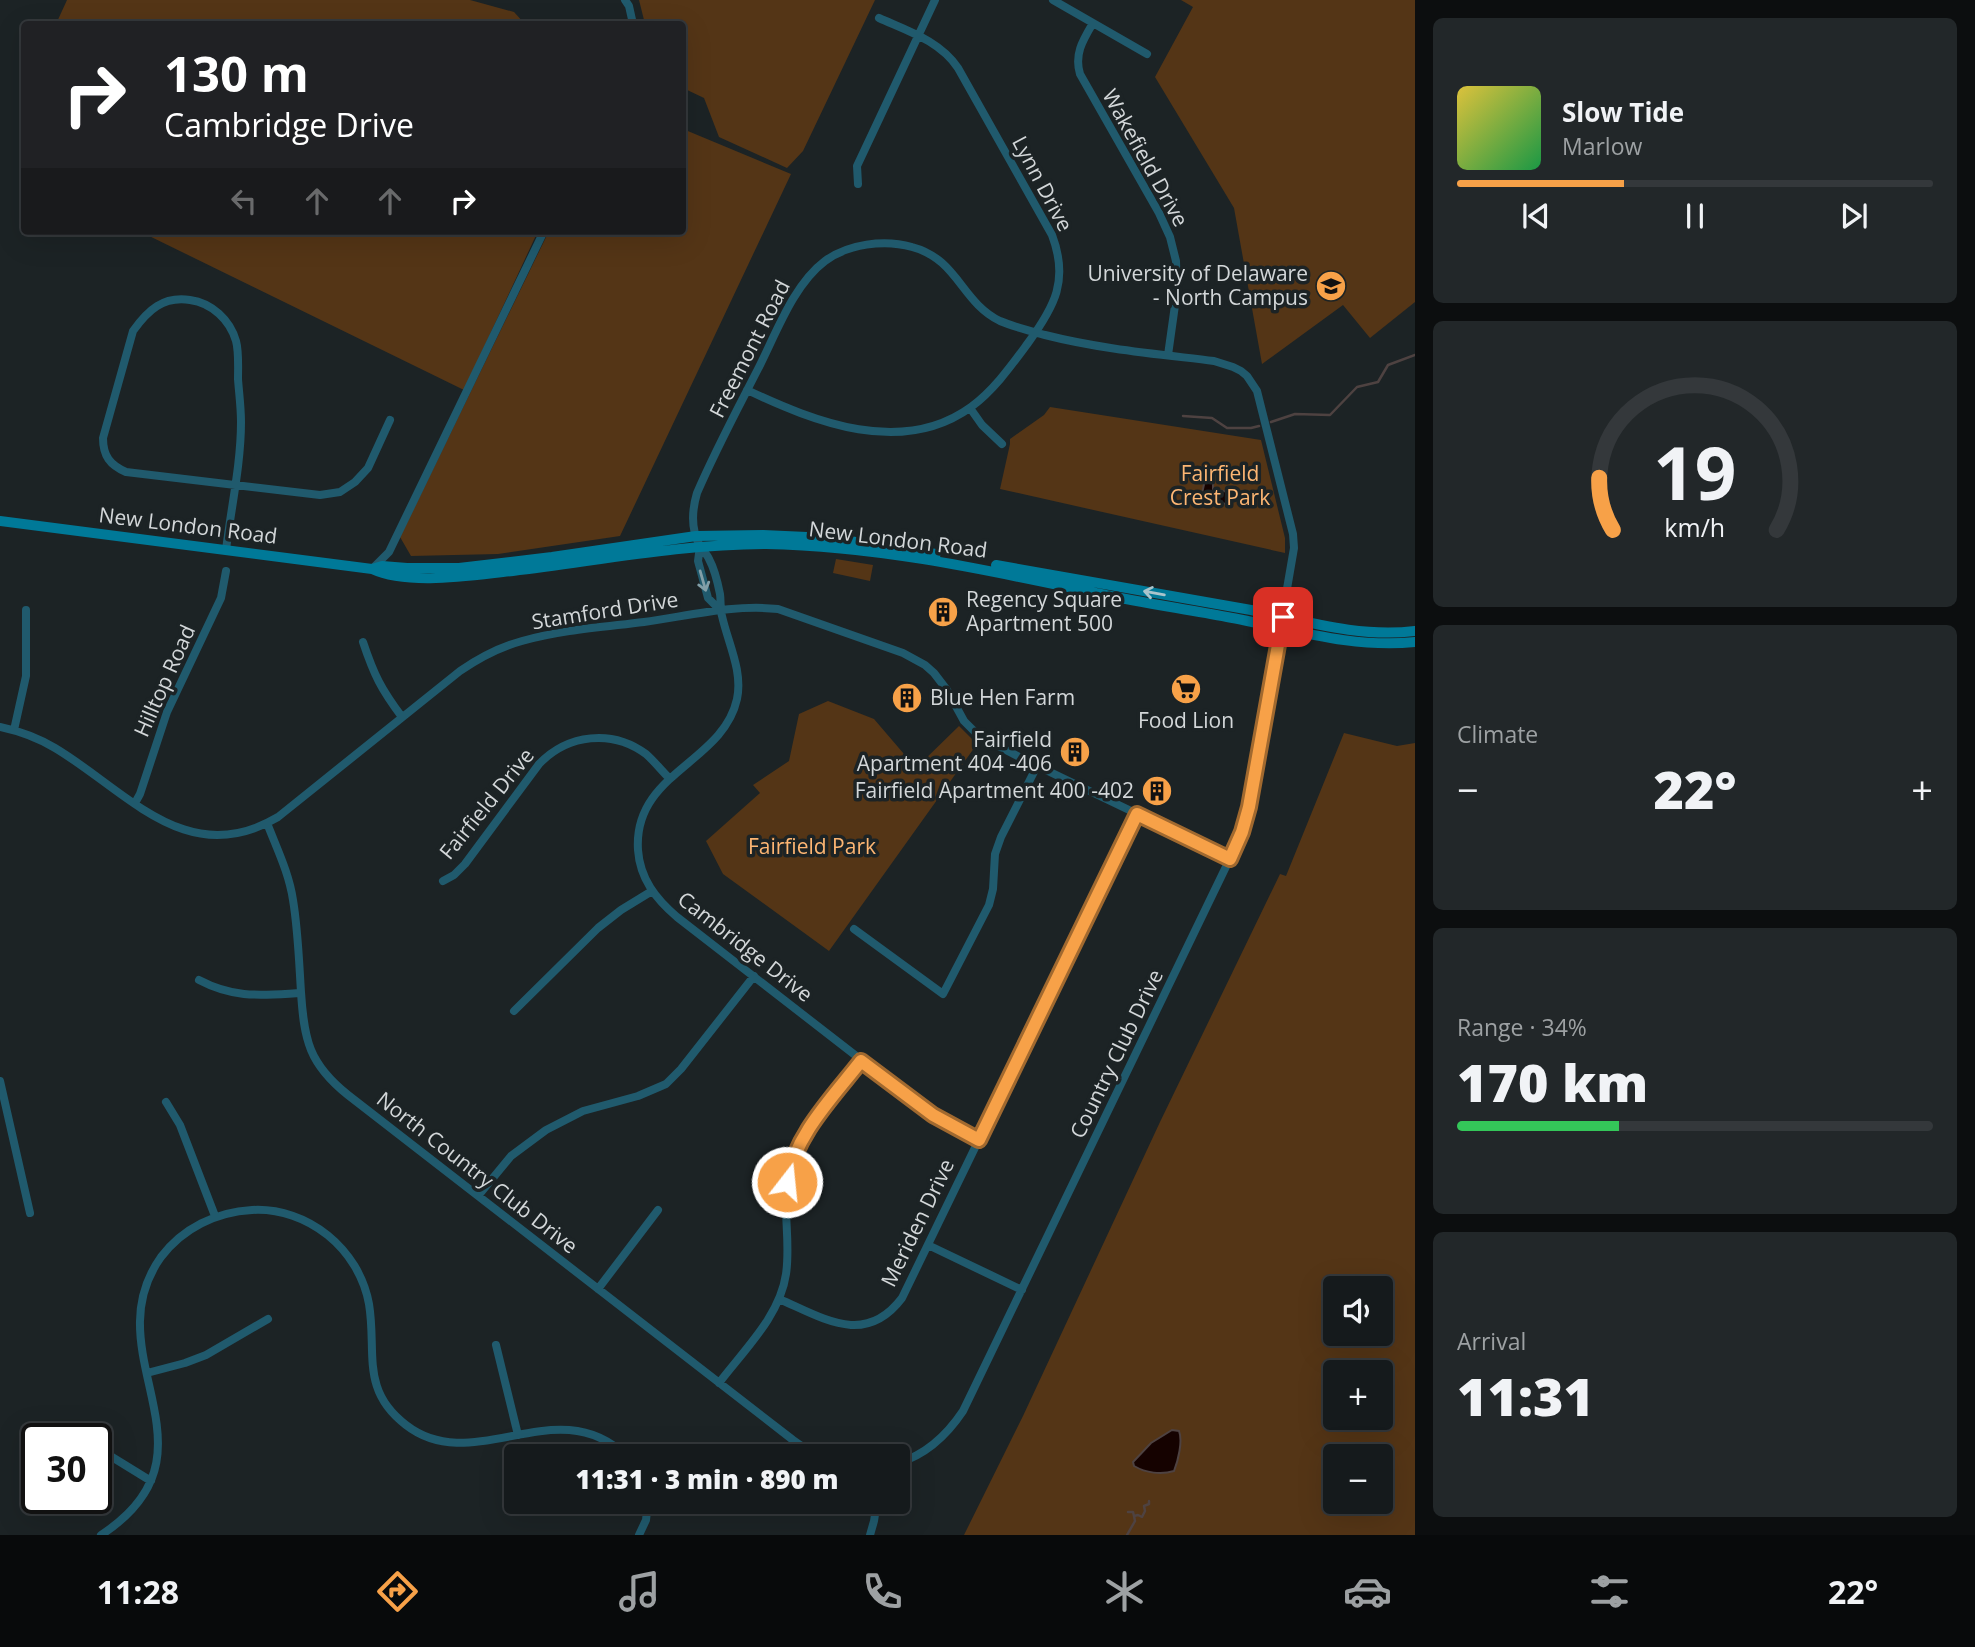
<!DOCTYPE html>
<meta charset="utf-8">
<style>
body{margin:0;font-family:"Open Sans",sans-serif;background:#222729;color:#f1f3f6;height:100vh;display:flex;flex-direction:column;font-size:26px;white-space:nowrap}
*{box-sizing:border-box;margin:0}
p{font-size:23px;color:#9da1a3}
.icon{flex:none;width:38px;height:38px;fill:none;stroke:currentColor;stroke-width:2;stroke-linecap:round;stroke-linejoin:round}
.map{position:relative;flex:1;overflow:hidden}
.sheet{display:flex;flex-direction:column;gap:18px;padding:18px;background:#0c0e0f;width:560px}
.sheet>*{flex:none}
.top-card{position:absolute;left:21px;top:21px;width:665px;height:214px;border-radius:7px;box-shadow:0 7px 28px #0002,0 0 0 2px #34383b;background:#202124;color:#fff;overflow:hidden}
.controls{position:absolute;left:1323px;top:1276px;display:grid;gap:14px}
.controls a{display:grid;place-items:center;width:70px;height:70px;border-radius:7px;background:#151a1c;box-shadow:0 7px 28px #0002,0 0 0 2px #34383b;font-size:35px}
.speed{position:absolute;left:21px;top:1423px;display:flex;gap:14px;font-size:35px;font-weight:700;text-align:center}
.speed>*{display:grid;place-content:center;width:91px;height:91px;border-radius:50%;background:#151a1c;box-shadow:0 7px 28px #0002,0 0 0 2px #34383b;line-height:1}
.speed .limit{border:4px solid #111;border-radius:10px;background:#fff;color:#111}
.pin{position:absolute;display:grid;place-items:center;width:60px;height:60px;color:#fff;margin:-30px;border-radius:14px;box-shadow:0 4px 10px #0006}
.me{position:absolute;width:77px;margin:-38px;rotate:16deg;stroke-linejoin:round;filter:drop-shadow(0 0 5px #0008)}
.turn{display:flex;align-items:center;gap:24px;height:147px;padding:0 28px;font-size:32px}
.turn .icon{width:91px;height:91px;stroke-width:2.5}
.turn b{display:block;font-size:49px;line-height:60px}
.lanes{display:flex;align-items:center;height:66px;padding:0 28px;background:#0003;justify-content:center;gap:35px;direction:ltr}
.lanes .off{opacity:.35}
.big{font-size:52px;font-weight:800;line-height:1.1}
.sheet .card{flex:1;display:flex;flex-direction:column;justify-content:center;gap:10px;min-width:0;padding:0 24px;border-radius:10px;background:#222729}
.sheet .dial{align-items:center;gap:0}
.dial svg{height:182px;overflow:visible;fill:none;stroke:#34383b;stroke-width:7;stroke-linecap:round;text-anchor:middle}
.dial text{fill:#f1f3f6;stroke:none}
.song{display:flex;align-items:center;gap:21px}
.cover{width:84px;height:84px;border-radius:10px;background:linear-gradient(135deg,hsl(50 70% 55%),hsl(140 70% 35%))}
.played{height:7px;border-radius:4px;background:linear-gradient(90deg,#f7a148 35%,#34383b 35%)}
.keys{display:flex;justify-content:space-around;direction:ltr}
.heat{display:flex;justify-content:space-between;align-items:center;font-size:38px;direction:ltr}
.charge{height:10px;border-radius:5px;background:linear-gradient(90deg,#34c759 34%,#34383b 0)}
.trip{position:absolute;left:504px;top:1444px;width:406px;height:70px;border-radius:7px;background:#151a1c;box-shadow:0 7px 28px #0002,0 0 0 2px #34383b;font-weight:800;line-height:70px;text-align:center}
.dock{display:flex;height:112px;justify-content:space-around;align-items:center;background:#080a0b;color:#9da1a3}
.dock .icon{width:49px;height:49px}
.dock .selected{color:#f7a148}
.dock b{font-size:32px;color:#f1f3f6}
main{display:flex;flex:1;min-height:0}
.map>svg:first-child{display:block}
.green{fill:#543516;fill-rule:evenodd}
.water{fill:#150200;stroke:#4e4241;stroke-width:2}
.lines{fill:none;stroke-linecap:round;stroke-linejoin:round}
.stream{stroke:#4e4241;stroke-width:2.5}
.street{stroke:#205a6d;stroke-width:8}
.secondary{stroke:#007998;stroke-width:10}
.oneway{stroke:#829fa8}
.oneway2{stroke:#a9c4cc}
.route-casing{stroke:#a1692f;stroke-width:18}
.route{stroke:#f7a148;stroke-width:12}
.labels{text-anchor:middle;stroke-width:7;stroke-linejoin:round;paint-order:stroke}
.street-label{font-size:21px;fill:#d3d7d9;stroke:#1c2325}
.poi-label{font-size:21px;fill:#d3d7d9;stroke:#1c2325;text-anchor:end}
.park-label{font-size:21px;fill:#fdb673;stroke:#1c2325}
</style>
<main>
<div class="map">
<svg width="1415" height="1535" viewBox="0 0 1415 1535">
<rect width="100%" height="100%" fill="#1c2325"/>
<!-- green -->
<path class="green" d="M67 0H470L514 12 525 24H56Z
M639 0H875L803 151 787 168 719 137 704 98 683 88 682 24H645Z
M1181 0H1415V302L1370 338 1343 305 1262 364 1234 208 1155 77 1193 7Z
M683 129 791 174 620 536 498 554 411 556 400 537 549 231H682Z
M139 231H538L464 390Z
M1050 407 1261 440 1285 538V553L1000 489 1010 444V439L1044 415Z
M836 559 873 565 870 581 833 573Z
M828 701 874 719 916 768 959 726 977 744 829 951 723 874 706 841 760 793 753 785 789 761 799 714Z
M1344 733 1397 746 1415 743V1535H964L1023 1416 1160 1122 1280 874 1286 876ZM1335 1288H1381V1334H1335ZM1335 1372H1381V1418H1335ZM1335 1456H1381V1502H1335Z"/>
<!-- water -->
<path class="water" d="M1205 480H1213V489L1233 493 1230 505 1201 498Z
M1172 1430 1179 1431C1183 1441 1178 1461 1174 1471 1161 1475 1146 1473 1134 1466L1133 1462 1151 1443Z"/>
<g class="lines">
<!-- stream -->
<path class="stream" d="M1183 416 1212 418 1227 428H1251L1259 426
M1271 422 1295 414 1330 415 1357 387 1378 382 1388 365 1415 355
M1128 1512H1133L1134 1516 1138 1515 1142 1517 1145 1511 1144 1506 1149 1504V1501
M1127 1535 1135 1521 1134 1516"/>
<!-- street -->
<path class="street" d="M625 0 629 6 633 24
M1053 0 1147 54
M1093 23C1083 40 1074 54 1080 74L1159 213 1170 237 1176 261 1177 291 1168 355
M858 184 857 166 935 0
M747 390C815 422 902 457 971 407 994 390 1011 366 1028 343 1055 306 1069 280 1052 235L958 68C940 41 908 31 879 18
M970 408 982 425 1002 444
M700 546 698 561 708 598 721 611
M226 550C231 508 241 464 241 422 241 407 239 393 238 379 238 367 239 352 236 341 230 320 212 303 190 300 163 296 148 310 133 331L103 438C103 456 110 465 126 472L320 495 340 492 355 482 368 468 390 420
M374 567 389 552 544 231
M363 642C374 675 381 689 402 717
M0 727C19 731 38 738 55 748 127 791 187 871 278 817L460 671C479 658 500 647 522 641 561 630 604 627 644 622 688 616 734 604 778 609L903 653 925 665 934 673 947 690 964 721 979 736 1027 761 1231 859
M14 730 26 676V610
M135 803 140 794 167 712 221 598 226 571
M267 823C277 849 289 873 293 900 298 930 299 961 301 992 304 1040 309 1064 348 1095L793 1440 816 1456
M443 881 454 875 465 864 539 764C568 734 612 729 646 754 654 761 661 770 669 778
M854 929 943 994 989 905 993 889 995 854 1001 837 1037 766
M199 980C235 999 262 995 301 993
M514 1011 598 928 621 910 652 891
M0 1081 30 1213
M166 1102 180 1125 215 1216
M478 1196 511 1156 546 1130 583 1111 638 1096 666 1084 681 1069 754 976
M928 1245 1022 1290
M598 1289 658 1210
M779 1299C823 1318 865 1347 902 1298L1137 814
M496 1345 518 1435
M147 1373 185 1363 206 1355 268 1319
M719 1383C744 1350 780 1316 786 1274 792 1235 778 1195 793 1157 804 1127 841 1087 861 1061
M96 1450 112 1457 151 1481
M898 1463C925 1455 947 1435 963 1411L1236 846 1246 819 1252 792 1294 548 1293 534 1257 391 1247 376 1241 371 1233 367 1214 361C1157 354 1100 349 1045 335 1030 331 1014 327 1000 321 961 302 958 259 912 247 884 239 848 244 825 261 793 285 776 334 758 369 737 410 715 451 697 493 692 510 691 530 700 546 702 550 707 554 709 559 714 568 718 584 720 594 721 601 720 609 722 616 728 643 743 671 737 699 723 763 633 773 638 850 640 879 656 899 677 917L922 1107 950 1126 979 1140
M101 1535C229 1452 91 1355 161 1257 183 1228 216 1212 252 1210 308 1207 359 1249 369 1304 377 1352 360 1390 406 1425 474 1478 557 1389 626 1456
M639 1535 646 1520 648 1502
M870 1535 874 1521 877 1502"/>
<!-- secondary -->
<path class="secondary" d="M0 521 372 569C409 586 473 575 513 571 597 561 681 544 766 544 880 546 991 571 1101 594 1143 603 1185 609 1227 617 1288 628 1352 649 1415 642
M996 565C1081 580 1166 595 1251 610 1305 621 1359 638 1415 631
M372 569 382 566 407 568H459L552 557 696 536 763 535 829 538 936 554"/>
</g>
<!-- one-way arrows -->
<defs><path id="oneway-shaft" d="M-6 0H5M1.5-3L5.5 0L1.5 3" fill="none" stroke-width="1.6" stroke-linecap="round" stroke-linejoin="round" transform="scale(1.75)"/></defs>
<use class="oneway" href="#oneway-shaft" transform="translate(703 581) rotate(74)"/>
<use class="oneway2" href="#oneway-shaft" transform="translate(1154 593) rotate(-170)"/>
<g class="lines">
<!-- route casing -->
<g class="route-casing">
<path id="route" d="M787 1182C795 1135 832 1098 861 1061L933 1115 979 1140 1137 814 1230 859 1242 832 1249 807 1283 617"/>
</g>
<!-- route -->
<use href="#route" class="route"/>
</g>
<!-- icons -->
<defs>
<g id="university-disc" transform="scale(1.575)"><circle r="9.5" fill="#f7a148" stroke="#1c2325"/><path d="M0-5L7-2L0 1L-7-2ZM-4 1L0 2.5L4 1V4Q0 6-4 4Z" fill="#111"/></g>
<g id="building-disc" transform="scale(1.575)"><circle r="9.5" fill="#f7a148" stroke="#1c2325"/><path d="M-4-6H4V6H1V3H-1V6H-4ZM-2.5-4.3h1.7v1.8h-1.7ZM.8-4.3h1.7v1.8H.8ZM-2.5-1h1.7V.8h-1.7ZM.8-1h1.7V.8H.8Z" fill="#111"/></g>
<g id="supermarket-disc" transform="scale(1.575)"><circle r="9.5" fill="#f7a148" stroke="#1c2325"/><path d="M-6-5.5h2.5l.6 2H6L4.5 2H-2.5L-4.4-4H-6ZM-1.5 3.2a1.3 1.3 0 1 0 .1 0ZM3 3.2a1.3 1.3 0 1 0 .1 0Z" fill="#111"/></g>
</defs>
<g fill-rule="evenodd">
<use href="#university-disc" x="1331" y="286"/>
<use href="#building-disc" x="943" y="612"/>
<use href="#supermarket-disc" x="1186" y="689"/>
<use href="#building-disc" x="907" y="698"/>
<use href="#building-disc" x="1075" y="752"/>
<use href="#building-disc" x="1157" y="791"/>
</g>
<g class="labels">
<!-- street labels -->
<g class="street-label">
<text transform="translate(1145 158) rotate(61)" y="7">Wakefield Drive</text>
<text transform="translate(1042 184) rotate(62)" y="7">Lynn Drive</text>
<text transform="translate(750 349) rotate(-63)" y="7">Freemont Road</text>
<text transform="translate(188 526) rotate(7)" y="7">New London Road</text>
<text transform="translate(898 540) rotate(7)" y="7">New London Road</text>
<text transform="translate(605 611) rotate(-9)" y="7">Stamford Drive</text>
<text transform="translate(165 681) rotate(-66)" y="7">Hilltop Road</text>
<text transform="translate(487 804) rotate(-51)" y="7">Fairfield Drive</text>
<text transform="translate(745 947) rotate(38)" y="7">Cambridge Drive</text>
<text transform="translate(1117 1054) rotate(-64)" y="7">Country Club Drive</text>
<text transform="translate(477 1173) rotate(38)" y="7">North Country Club Drive</text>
<text transform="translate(918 1223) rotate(-64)" y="7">Meriden Drive</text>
</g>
<!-- poi labels -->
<g class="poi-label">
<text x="1308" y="281">University of Delaware<tspan x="1308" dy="24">- North Campus</tspan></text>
<text x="966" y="607" text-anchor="start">Regency Square<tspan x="966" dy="24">Apartment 500</tspan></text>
<text x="930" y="705" text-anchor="start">Blue Hen Farm</text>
<text x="1186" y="728" text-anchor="middle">Food Lion</text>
<text x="1052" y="747">Fairfield<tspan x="1052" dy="24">Apartment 404 -406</tspan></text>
<text x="1134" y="798">Fairfield Apartment 400 -402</text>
</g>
<!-- park labels -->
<g class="park-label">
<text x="1220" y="481">Fairfield<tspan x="1220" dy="24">Crest Park</tspan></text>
<text x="812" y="854">Fairfield Park</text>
</g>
</g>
</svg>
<div class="controls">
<a><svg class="icon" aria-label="sound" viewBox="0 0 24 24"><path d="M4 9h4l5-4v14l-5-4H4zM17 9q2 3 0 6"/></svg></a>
<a>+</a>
<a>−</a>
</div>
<div class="speed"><div class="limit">30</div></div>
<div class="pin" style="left:1283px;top:617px;background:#d93025"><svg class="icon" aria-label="arrive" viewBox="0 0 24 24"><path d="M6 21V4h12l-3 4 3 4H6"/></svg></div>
<svg class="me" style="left:787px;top:1182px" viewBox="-20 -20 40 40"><circle r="17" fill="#f7a148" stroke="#fff" stroke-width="3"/><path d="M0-11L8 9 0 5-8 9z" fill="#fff"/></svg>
<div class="trip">11:31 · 3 min · 890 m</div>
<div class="top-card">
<div class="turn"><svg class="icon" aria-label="right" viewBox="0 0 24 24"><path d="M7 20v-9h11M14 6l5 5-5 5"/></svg><div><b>130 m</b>Cambridge Drive</div></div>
<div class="lanes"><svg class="icon off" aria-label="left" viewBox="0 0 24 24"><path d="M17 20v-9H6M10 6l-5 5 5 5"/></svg><svg class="icon off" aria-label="ahead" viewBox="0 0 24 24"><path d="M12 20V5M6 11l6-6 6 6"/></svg><svg class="icon off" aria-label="ahead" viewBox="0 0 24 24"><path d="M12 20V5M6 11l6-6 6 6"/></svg><svg class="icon" aria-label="right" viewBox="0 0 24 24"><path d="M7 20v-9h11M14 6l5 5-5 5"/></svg></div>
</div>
</div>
<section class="sheet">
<div class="card">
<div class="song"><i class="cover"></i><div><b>Slow Tide</b><p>Marlow</p></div></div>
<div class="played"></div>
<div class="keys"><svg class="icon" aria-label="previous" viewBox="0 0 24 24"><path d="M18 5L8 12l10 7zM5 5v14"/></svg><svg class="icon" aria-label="pause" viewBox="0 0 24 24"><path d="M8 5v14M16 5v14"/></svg><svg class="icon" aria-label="next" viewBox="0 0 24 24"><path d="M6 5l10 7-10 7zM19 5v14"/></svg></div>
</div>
<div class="card dial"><svg viewBox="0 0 100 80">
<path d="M14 69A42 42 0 1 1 86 69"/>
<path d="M14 69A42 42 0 0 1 8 46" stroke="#f7a148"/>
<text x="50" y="56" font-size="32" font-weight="700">19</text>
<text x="50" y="72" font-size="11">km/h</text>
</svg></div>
<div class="card"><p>Climate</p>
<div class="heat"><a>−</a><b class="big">22°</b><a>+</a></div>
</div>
<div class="card"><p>Range · 34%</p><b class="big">170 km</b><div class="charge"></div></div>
<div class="card"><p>Arrival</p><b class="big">11:31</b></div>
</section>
</main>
<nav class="dock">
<b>11:28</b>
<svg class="icon selected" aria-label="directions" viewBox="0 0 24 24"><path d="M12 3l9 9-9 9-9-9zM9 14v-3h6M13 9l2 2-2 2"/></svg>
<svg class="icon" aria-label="music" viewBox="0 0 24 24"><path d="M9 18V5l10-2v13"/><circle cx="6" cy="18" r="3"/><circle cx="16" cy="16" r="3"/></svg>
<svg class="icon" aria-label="phone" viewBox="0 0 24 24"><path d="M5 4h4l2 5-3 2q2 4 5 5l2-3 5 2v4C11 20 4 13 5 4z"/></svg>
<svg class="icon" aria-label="climate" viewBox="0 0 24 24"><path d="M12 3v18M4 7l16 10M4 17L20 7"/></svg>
<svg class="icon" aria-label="car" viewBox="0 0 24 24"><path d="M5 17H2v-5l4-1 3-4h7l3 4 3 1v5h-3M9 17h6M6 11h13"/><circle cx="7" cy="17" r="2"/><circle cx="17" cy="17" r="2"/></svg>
<svg class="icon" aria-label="filters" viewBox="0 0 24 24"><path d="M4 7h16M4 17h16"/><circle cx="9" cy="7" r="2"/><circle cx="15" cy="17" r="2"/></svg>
<b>22°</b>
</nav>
